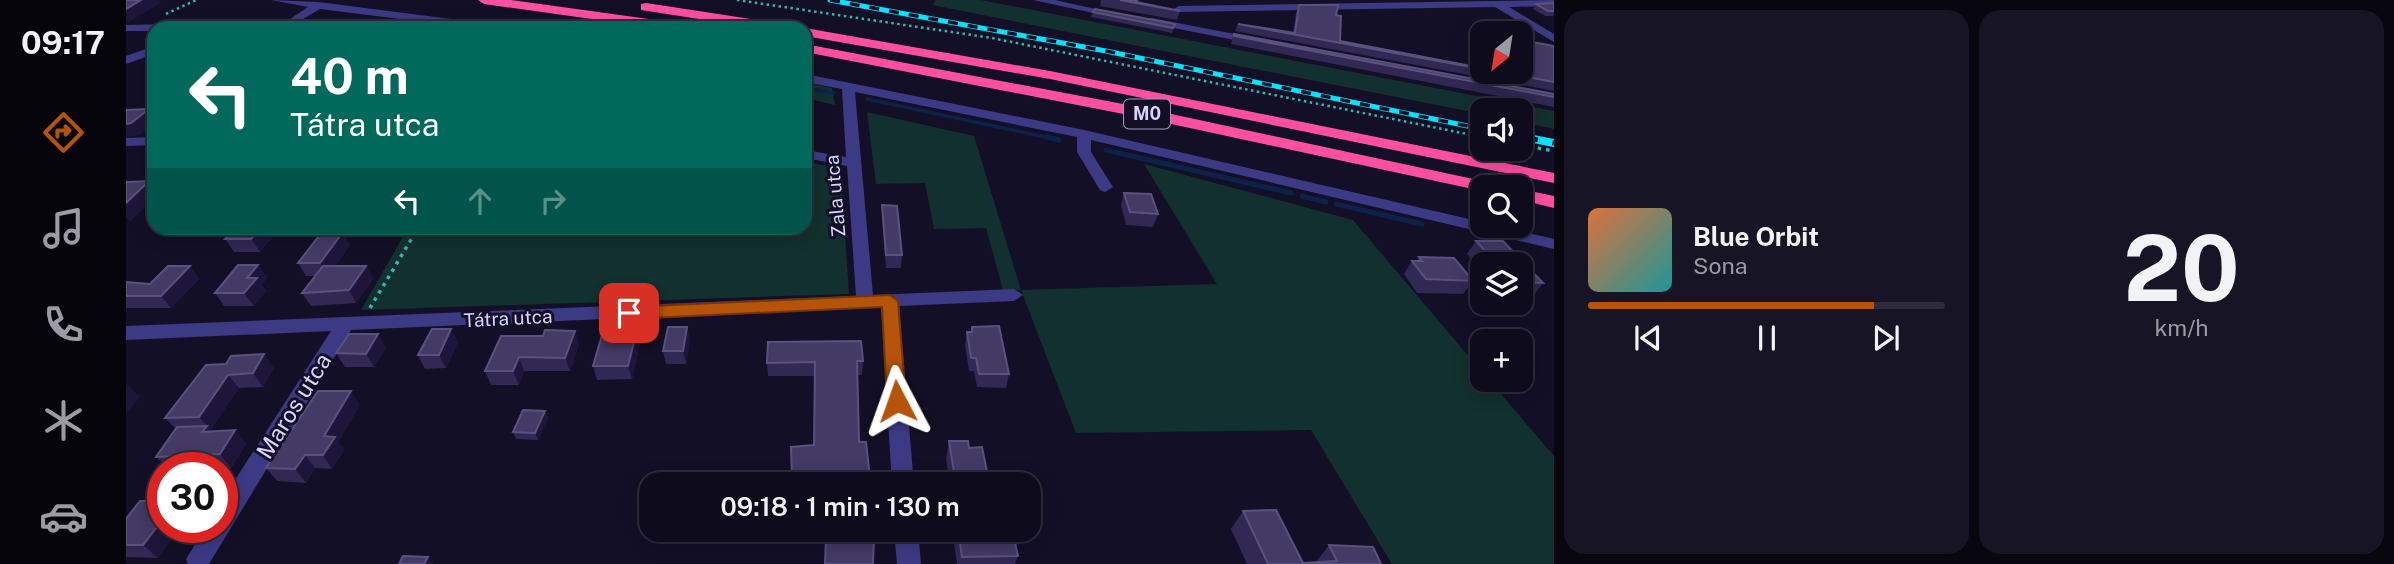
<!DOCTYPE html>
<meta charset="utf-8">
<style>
body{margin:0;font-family:"Public Sans",sans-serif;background:#171425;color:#f1f3f6;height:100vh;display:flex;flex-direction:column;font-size:26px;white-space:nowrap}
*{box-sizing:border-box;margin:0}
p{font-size:23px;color:#9b9ba3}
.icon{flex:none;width:38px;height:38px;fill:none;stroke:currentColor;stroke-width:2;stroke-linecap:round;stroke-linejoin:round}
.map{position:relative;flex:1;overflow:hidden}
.details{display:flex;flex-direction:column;gap:10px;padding:10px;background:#08060f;width:840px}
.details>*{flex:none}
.top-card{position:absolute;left:21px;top:21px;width:665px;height:214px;border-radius:21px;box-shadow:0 4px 18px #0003,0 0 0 2px #2e2b3b;background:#00695c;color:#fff;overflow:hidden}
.needle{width:46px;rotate:210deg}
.tools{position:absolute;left:1344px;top:21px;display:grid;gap:14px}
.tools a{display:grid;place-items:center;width:63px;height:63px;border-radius:14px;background:#0e0b1c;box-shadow:0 4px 18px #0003,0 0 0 2px #2e2b3b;font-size:35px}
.speed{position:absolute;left:21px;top:452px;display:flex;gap:14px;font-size:35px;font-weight:700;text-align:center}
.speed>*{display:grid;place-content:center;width:91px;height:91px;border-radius:50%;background:#0e0b1c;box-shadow:0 4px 18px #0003,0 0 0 2px #2e2b3b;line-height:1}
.speed .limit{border:10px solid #d22;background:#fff;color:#111}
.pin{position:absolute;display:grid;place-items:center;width:60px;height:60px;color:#fff;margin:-30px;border-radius:14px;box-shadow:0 4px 10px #0006}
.me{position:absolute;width:77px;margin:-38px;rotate:356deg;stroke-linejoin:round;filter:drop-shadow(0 0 5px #0008)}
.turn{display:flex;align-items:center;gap:24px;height:147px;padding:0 28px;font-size:32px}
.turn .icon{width:91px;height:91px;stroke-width:2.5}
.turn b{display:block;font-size:49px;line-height:60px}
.lanes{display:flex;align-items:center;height:66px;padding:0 28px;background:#0003;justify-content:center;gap:35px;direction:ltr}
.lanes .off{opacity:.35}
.details .card{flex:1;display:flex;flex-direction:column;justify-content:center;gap:10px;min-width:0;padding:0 24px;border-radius:21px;background:#171425}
.details .dial{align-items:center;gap:0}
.dial b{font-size:91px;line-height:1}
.song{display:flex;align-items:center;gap:21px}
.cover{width:84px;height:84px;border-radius:10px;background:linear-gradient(135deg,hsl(20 70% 55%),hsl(180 70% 35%))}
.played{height:7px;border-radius:4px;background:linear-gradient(90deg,#b45309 80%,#2e2b3b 80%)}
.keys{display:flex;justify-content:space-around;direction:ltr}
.details .tiles{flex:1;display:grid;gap:10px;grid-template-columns:repeat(2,1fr)}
.trip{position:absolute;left:513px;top:472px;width:402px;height:70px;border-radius:21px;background:#0e0b1c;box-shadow:0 4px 18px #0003,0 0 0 2px #2e2b3b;font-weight:600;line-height:70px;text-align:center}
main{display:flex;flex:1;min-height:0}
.tab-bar{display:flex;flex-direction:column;width:126px;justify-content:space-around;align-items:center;background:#06040b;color:#9b9ba3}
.tab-bar .icon{width:49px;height:49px}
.tab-bar .current{color:#b45309}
.tab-bar b{font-size:32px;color:#f1f3f6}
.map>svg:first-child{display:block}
.green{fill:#12302f}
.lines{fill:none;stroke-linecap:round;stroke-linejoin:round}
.stream-far1{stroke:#0c2248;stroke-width:3.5}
.stream{stroke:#0c2248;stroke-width:5}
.path-far1{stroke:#2fb8b0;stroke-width:2.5;stroke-dasharray:2.5 3.5;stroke-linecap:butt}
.path{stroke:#2fb8b0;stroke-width:3.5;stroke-dasharray:3.5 5;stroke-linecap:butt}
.minor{fill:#3d3a85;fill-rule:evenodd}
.highway{fill:#ff4fa3;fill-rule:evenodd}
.rail-far1-casing{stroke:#00e5ff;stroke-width:5}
.rail-casing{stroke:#00e5ff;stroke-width:8}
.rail-far1{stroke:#130f26;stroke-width:3.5;stroke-dasharray:10;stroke-linecap:butt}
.rail{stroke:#130f26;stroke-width:5;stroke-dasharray:15;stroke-linecap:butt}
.wall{fill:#312854}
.shaded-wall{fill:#1d163a}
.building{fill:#433a66;stroke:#5a527e;stroke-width:2}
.route{fill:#b45309;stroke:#753606;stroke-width:2}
.labels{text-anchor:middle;stroke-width:6;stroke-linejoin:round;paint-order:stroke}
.shield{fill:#130f26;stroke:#9e99be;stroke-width:2}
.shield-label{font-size:18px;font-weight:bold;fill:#d9d4ff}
.street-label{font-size:19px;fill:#d9d4ff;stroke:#130f26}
.near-street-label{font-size:23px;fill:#d9d4ff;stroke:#130f26}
</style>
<main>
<nav class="tab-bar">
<b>09:17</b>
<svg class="icon current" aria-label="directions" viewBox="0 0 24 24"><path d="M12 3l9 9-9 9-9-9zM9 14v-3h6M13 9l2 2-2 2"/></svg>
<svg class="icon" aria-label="music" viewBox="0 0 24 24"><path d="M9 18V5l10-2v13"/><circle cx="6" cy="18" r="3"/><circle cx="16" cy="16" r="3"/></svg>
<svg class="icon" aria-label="phone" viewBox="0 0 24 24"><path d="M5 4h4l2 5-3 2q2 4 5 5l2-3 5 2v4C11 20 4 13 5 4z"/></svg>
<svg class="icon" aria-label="climate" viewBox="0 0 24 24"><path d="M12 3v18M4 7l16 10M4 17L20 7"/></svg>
<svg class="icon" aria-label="car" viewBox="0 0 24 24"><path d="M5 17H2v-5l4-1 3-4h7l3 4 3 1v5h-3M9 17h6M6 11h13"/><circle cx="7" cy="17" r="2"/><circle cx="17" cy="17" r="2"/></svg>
</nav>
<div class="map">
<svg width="1428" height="564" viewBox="0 0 1428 564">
<rect width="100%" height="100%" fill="#130f26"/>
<!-- green -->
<path class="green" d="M810 0H855L1428 111V129L1395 122V110H1356V114L806 5Z
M679 82 706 88 709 105 679 98Z
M741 112 848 136 895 290 1091 284 1018 164 1227 220 1356 372V380H1363L1428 456V564H1266L1185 430 950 433 895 290H877L860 228 808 229 799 183 750 184Z
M679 161 713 169 715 173 723 294 235 310 282 228H679Z"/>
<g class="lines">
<!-- stream-far1 -->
<path class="stream-far1" d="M293 22 315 28
M679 88 708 93
M741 99 929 139"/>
<!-- stream -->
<path class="stream" d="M921 137 933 140
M980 150 1165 193
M1176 196 1200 202
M1210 204 1296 224"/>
<!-- path-far1 -->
<path class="path-far1" d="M611 0 866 38 1356 137
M40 14 70 0"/>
<!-- path -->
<path class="path" d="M1395 145 1428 151
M244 308 292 228"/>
<!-- minor -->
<path class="minor" d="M145 0 192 2 372 25 378 28H346L194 9 167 25 28 28V31H0V25L101 23 164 19 182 7Z
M907 0H929L996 15 991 18Z
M1428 0V6L1383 7 1428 34V42L1369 7 1053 12 1048 9 1053 6Z
M1026 18 1129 38 1135 41 1129 44 1022 23V19Z
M199 19 258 20 264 23 258 26 195 24V20Z
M28 46V54L0 64V56Z
M679 74 958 130 1356 222V226H1372L1428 239V249L965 140V152L987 187 979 192 974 190 951 152V137L729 92 747 295 888 289 897 295 888 301 773 306 788 485H766L755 307 225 330 83 564H62L60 559 80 527H96V500L205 331 0 340V326L730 296 721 166 679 158V150L720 157 716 89 679 82Z
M28 137V145L0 146V138Z
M768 530H792L795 564H771Z"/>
<!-- highway -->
<path class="highway" d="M352 0H385L559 24 566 28H530L358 4Z
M520 3 657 24 664 28H631L515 10V4Z
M679 28 924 71 1428 173V183L924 79 679 36Z
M679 44 1013 107 1361 182 1370 187H1356V191L1013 117 679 52Z
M1395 189 1428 196V208L1395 200Z"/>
<!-- rail-far1 casing -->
<g class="rail-far1-casing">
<path id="rail-far1" d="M704 0 980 51 1356 129
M1395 137 1406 139"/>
</g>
<!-- rail casing -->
<g class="rail-casing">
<path id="rail" d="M1397 137 1428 143"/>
</g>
<!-- rail-far1 -->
<use href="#rail-far1" class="rail-far1"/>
<!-- rail -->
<use href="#rail" class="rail"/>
</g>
<!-- wall -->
<path class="wall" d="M975 0H1013L1012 3 1054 11 1051 20 974 6Z
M1428 3V16H1419L1407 9 1410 4Z
M1173 5 1210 15 1214 41 1356 68V72H1379L1385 73V72H1395L1428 46V91L1109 31 1112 24 1167 33 1170 13Z
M967 12 1049 24 1046 33 965 17Z
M1108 34 1428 94V107L1105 44Z
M998 193 1032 214 1027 227 1000 225 995 205Z
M756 205 776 255 775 268H760L756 218Z
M154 228 134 252H108L99 239Z
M1350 241H1377L1417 283 1407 296H1395V264H1356V271L1341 254Z
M224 245 209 266H240L247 279 230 303 185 306 176 293 189 276H180L172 263Z
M1293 257 1347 281 1337 294 1291 293 1278 274 1286 261H1291Z
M132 265 141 278 136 284 140 291 128 306H98L89 293Z
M64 266 73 279 45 308H0V282L24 284Z
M513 321 516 334 506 379 471 380 467 366Z
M561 327 564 340 560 364H540L537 351Z
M846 327 883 374 880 388 851 387 848 371H843L839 345 841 332H845Z
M252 334 260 348 248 367H219L210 353Z
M375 336 453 344 444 371H398L393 385H365L359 371Z
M332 342 320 368 299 369 292 355Z
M737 361 736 375H731L733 442 744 478V485H667L665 447 688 445 689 376H642L641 363Z
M80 365 148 368 137 387 113 388 84 430 86 431 109 430 120 444 105 468 41 467 30 457 50 429 39 418Z
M234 405 212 442 218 450 206 469 189 468 180 483 151 481 140 468Z
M419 411 422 418 412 440 390 439 387 432Z
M823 441 843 448 863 481 882 485H824L820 459Z
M1117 511 1177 563 1190 562 1203 545 1255 564H1121L1105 529Z
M0 519 32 558 0 557Z
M826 530H896L891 545H889L892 556 889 564H831Z"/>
<!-- shaded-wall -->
<path class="shaded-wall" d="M15 0H33L35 3 2 22 0 19V9Z
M219 20 223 28H213Z
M23 109 28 117V123L14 135 0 137V124Z
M23 181 28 188V198L4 222 0 217V203Z
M135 228H154L134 252 125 239Z
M217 232 224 245 202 276 194 263Z
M132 265 141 278 136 284 140 291 128 306 118 293 121 278Z
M64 266 73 279 45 308 35 296Z
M240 266 247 279 230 303 223 290Z
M513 321 516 334 506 379 502 366Z
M561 327 564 340 560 364 557 351Z
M325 329 332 342 320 368 313 355Z
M449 331 453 344 444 371 439 358Z
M252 334 260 348 248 367 240 354Z
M138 354 148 368 137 387 127 373Z
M393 357 398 371 393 385 387 371Z
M102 375 113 388 85 430 73 417Z
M1 384 14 397 0 414V386Z
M225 391 234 405 212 442 218 450 206 469 197 455 198 436Z
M419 411 422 418 412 440 409 433Z
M81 426 92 439 76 432Z
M109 430 120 444 105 468 94 454Z
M179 455 189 468 180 483 169 469Z
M37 519V527H54L32 558 17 545Z
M302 557 307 564H298Z"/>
<!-- building -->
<path class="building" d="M0 0H15L0 9Z
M994 0H1011L1010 2 1054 11Z
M1428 3V11H1422L1410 4Z
M1173 5H1212L1210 15 1215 16 1214 41 1356 68V69L1112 24 1169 33Z
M969 9 1049 24 1047 28 967 12Z
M219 20 213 28H149L156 22Z
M1108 34 1428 94V97L1108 36Z
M1395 40 1428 46V82L1373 72 1393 74 1392 72H1395Z
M23 109 5 123 0 124V110Z
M23 181 0 203V182Z
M998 193 1025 194 1032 214 1004 212Z
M756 205 771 206 776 255H760Z
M109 228H135L125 239H99Z
M196 232H217L194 263H172Z
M1350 241H1377L1417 283 1395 282V264H1371Z
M1293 257 1328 258 1347 281 1300 279 1286 261H1296Z
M112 265H132L121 278H131L118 293H89Z
M42 266H64L35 296H0V282L24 284Z
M197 266H240L223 290 176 293Z
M480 321H513L502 366H467Z
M873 326 883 374H853L850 358H845L841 332H846V327Z
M542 327H561L557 351H537Z
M306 329H325L313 355H292Z
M419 330 449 331 439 358 393 357 387 371H359L375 336H417Z
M223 334H252L240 354 210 353Z
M735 341 737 361H731L733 442H740L744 478 703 481V474L666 477 665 447 688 445 689 362 641 363 642 342Z
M138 354 127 373 102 375 73 417 39 418 80 365 100 364 105 356Z
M192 391H225L198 436 209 437 197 455H179L169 469 140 468Z
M397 410 419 411 409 433 387 432Z
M81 426 76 432 109 430 94 454 30 457 51 427Z
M823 441H842L843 448 856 447 863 481H881L882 485H830Z
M14 501H37V519L17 545H0V519Z
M1150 510 1177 563 1211 561 1203 545 1247 547 1255 564H1142L1117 511Z
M714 530H737V537H748L747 564H699L700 539 714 540Z
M832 530H886L892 556 836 557Z
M277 556 302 557 298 564H273Z"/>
<!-- route -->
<path class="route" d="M764 295 772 301 780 401 777 406 771 408 764 406 761 401 756 307 503 319 495 313 503 307Z"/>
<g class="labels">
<!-- shield labels -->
<rect class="shield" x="998" y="99.5" width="46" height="29" rx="5"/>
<g class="shield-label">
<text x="1021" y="120">M0</text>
</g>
<!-- street labels -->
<g class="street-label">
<text transform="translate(709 196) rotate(-95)" y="7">Zala utca</text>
<text transform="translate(382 318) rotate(-3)" y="7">Tátra utca</text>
</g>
<!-- near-street labels -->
<g class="near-street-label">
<text transform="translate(168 406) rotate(-58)" y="8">Maros utca</text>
</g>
</g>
</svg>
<div class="tools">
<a><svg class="needle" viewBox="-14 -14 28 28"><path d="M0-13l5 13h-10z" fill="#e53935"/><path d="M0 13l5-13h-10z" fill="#9b9ba3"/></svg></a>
<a><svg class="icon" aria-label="sound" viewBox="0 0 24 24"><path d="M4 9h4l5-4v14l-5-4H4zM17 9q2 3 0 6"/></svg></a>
<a><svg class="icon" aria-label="search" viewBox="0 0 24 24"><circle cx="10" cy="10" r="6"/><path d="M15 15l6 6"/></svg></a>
<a><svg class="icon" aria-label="layers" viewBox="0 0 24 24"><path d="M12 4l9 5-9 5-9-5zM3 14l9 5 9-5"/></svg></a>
<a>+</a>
</div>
<div class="speed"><div class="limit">30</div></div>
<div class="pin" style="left:503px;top:313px;background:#d93025"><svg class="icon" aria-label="arrive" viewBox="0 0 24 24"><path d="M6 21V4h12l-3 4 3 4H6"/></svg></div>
<svg class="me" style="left:771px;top:401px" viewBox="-20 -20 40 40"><path d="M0-17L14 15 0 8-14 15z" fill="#b45309" stroke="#fff" stroke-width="4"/></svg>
<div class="trip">09:18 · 1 min · 130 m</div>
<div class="top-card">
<div class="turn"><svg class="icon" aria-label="left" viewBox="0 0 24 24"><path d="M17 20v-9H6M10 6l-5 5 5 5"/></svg><div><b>40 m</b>Tátra utca</div></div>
<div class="lanes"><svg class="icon" aria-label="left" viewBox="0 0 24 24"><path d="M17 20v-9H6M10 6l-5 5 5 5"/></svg><svg class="icon off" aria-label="ahead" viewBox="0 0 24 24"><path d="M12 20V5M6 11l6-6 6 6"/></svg><svg class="icon off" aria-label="right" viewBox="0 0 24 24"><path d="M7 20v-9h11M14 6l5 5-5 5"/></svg></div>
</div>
</div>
<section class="details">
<div class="tiles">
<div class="card">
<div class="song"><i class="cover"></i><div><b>Blue Orbit</b><p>Sona</p></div></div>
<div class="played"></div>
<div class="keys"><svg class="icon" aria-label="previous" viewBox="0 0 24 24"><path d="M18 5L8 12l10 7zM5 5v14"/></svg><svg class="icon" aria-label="pause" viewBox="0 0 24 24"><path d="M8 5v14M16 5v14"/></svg><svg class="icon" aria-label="next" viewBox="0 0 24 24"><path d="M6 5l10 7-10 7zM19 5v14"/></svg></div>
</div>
<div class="card dial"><b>20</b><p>km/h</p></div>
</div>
</section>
</main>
